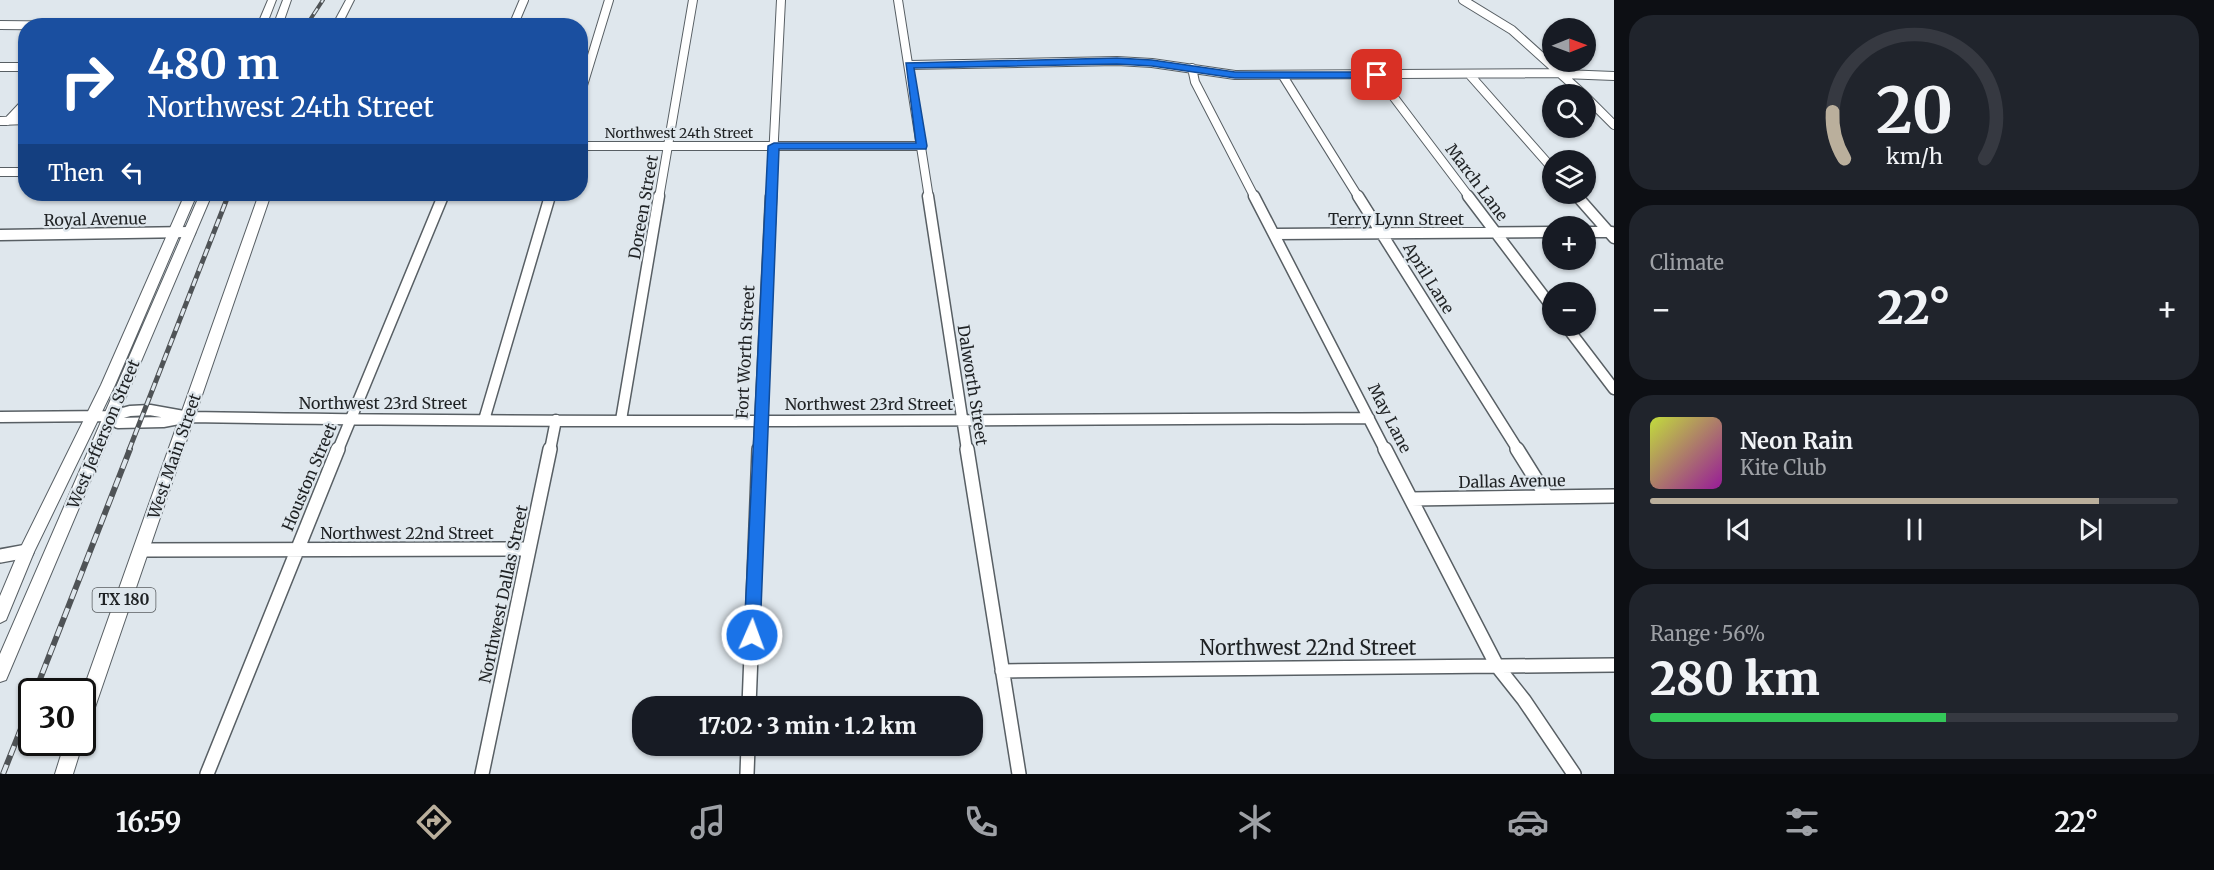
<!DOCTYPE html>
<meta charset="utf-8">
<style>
body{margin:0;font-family:Merriweather,serif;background:#20242c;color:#f1f3f6;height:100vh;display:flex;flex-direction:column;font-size:22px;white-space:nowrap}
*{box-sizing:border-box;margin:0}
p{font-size:20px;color:#9ea1a6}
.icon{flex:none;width:33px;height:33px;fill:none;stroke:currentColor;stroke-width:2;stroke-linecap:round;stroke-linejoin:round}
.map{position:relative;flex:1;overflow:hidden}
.details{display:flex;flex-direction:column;gap:15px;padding:15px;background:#0d0f14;width:600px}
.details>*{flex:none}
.banner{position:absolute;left:18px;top:18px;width:570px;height:183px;border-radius:24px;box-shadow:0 2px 4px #0004;background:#1a4fa0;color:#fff;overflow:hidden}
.needle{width:39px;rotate:89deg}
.buttons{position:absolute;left:1542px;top:18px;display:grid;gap:12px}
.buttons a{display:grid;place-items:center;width:54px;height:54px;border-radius:50%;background:#171b24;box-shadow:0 2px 4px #0004;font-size:30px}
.speed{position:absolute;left:18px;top:678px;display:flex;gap:12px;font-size:30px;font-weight:700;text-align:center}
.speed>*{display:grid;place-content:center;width:78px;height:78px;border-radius:50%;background:#171b24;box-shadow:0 2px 4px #0004;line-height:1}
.speed .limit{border:3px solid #111;border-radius:9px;background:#fff;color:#111}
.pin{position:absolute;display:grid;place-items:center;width:51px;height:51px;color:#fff;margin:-26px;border-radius:12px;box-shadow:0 3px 9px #0006}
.me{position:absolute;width:66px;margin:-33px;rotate:2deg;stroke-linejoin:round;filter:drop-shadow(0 0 4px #0008)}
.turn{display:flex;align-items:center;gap:21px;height:126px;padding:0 30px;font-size:27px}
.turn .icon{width:78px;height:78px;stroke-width:2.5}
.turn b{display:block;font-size:42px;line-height:51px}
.then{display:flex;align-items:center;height:57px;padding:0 30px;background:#0003;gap:12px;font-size:22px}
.big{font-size:45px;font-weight:800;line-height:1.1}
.details .card{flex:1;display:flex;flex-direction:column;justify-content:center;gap:9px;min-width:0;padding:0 21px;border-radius:24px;background:#20242c}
.details .dial{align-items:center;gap:0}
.dial svg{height:156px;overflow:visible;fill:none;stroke:#363941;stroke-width:7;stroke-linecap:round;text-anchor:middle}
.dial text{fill:#f1f3f6;stroke:none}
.song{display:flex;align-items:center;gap:18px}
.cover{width:72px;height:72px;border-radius:9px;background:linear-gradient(135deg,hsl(70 70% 55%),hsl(300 70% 35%))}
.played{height:6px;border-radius:3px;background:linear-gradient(90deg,#baaf9c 85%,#363941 85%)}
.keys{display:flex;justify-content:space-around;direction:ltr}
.heat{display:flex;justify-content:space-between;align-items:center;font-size:33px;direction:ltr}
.charge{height:9px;border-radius:4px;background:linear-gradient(90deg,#34c759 56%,#363941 0)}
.trip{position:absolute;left:632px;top:696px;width:351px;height:60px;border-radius:24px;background:#171b24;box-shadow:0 2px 4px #0004;font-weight:800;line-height:60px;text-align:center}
.dock{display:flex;height:96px;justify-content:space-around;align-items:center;background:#090b0e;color:#9ea1a6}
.dock .icon{width:42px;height:42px}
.dock .on{color:#baaf9c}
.dock b{font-size:27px;color:#f1f3f6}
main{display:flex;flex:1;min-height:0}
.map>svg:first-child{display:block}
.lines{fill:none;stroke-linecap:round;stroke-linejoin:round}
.minor-far2-casing{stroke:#585f64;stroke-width:10}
.minor-far1-casing{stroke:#585f64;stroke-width:13}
.minor-casing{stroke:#585f64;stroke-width:16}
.major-casing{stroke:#585f64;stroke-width:2}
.minor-far2{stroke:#fff;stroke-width:8}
.minor-far1{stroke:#fff;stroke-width:10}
.minor{stroke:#fff;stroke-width:13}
.major{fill:#fff;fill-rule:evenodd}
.rail-far2-casing{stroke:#4f5356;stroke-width:4}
.rail-far1-casing{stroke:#4f5356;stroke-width:5}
.rail-casing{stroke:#4f5356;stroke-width:6}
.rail-far2{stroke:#dfe7ed;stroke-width:2;stroke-dasharray:7;stroke-linecap:butt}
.rail-far1{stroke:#dfe7ed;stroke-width:3;stroke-dasharray:8;stroke-linecap:butt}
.rail{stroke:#dfe7ed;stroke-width:4;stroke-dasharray:10;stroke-linecap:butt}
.route{fill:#1a73e8;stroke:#114b97;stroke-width:1.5}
.labels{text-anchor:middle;stroke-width:4.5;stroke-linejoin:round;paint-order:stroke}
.far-street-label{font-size:14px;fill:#1f2224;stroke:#dfe7ed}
.shield{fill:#dfe7ed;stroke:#595d60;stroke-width:1.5}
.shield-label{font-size:15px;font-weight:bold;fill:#1f2224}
.street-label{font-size:16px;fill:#1f2224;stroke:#dfe7ed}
.near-street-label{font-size:20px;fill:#1f2224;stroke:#dfe7ed}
</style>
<main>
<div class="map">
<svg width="1614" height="774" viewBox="0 0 1614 774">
<rect width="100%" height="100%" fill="#dfe7ed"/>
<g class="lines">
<!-- minor-far2 casing -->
<g class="minor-far2-casing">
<path id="minor-far2" d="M898 0 929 198
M1463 0 1512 30 1583 94
M0 25 98 26
M513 26 524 0
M909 65 1117 61 1152 63 1235 75 1561 73
M0 67H26
M1192 68 1195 82 1255 198
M1469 74 1552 168
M1563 74 1614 76
M1377 75 1470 198
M1283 76 1359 198
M580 95 609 0
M1586 97 1614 125
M0 121 26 120
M8 121 26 102
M580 146H922
M0 172H26
M1575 194 1578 198
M442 198 444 194
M550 198 551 194
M659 198 693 0
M771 198 781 0"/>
</g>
<!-- minor-far1 casing -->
<g class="minor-far1-casing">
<path id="minor-far1" d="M928 196 967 450
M1254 196 1385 450
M1358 196 1518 450
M1468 196 1552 307
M1577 196 1614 238
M1586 232H1612
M1275 234 1552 232
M0 235 190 232
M1566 326 1614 389
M112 416 118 423 163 422 189 417C582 424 976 420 1369 418
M0 417 112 416 130 411 150 410 189 417
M484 420 550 196
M621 420 659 196
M338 450 443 196
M550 450 556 420
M759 450 771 196"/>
</g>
<!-- minor casing -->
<g class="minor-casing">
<path id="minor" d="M967 449 1019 774
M1385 449 1497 666 1524 700 1574 774
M1517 449 1547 497
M1411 499 1614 496
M141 550 529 549
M0 556 27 551
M1002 671 1614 665
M749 706 759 449
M207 774 338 449
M482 774 550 449
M747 774 748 746"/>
</g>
<!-- major casing -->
<g class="major-casing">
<path id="major" d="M268 0H276L266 26H257Z
M283 0H291L282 26H273Z
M346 0H354L341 26H332Z
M185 194H197L115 385 34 552 6 620 0 623V596L19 551 101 385Z
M200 194H212L6 680 0 682V654Z
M259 194H271L91 719 88 725 82 728V693Z
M82 741 83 742 73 774H55L65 742Z"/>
</g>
<!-- minor-far2 -->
<use href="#minor-far2" class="minor-far2"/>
<!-- minor-far1 -->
<use href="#minor-far1" class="minor-far1"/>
<!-- minor -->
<use href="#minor" class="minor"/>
<!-- major -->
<use href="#major" class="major"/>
<!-- rail-far2 casing -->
<g class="rail-far2-casing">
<path id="rail-far2" d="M306 26 323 0
M228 198 229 194"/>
</g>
<!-- rail-far1 casing -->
<g class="rail-far1-casing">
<path id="rail-far1" d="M129 450 228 196"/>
</g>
<!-- rail casing -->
<g class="rail-casing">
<path id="rail" d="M35 692 130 449
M3 774 32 701"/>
</g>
<!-- rail-far2 -->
<use href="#rail-far2" class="rail-far2"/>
<!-- rail-far1 -->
<use href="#rail-far1" class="rail-far1"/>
<!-- rail -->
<use href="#rail" class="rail"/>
</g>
<!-- route -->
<path class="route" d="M1117 58 1152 60 1235 72H1377L1381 75 1377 78H1235L1152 66 1117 64 914 68 927 146 926 149H779L760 635 758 641 752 643 746 641 744 635 768 146 774 143H916L906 63Z"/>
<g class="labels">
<!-- far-street labels -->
<g class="far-street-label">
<text x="679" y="138">Northwest 24th Street</text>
</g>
<!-- shield labels -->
<rect class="shield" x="92.5" y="588" width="63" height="24" rx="4.5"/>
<g class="shield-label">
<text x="124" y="605">TX 180</text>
</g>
<!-- street labels -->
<g class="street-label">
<text transform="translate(1477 182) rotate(53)" y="6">March Lane</text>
<text transform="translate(643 207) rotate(-80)" y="6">Doreen Street</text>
<text transform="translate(95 219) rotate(-1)" y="6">Royal Avenue</text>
<text x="1396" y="225">Terry Lynn Street</text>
<text transform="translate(1429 278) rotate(58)" y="6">April Lane</text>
<text transform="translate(745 352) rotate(-87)" y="6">Fort Worth Street</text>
<text transform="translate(973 385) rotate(81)" y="6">Dalworth Street</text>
<text x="383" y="409">Northwest 23rd Street</text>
<text x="869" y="410">Northwest 23rd Street</text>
<text transform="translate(1390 418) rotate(63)" y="6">May Lane</text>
<text transform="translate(103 434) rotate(-67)" y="6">West Jefferson Street</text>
<text transform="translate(174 456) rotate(-71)" y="6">West Main Street</text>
<text transform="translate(309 477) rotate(-67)" y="6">Houston Street</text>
<text transform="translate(1512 481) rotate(-1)" y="6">Dallas Avenue</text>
<text x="407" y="539">Northwest 22nd Street</text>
<text transform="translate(503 594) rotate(-78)" y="6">Northwest Dallas Street</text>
</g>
<!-- near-street labels -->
<g class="near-street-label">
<text x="1308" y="655">Northwest 22nd Street</text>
</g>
</g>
</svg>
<div class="buttons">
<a><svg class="needle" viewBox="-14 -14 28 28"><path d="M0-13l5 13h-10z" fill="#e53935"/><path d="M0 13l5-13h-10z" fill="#9ea1a6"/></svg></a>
<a><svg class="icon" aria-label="search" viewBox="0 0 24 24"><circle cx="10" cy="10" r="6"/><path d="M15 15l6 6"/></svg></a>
<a><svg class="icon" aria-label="layers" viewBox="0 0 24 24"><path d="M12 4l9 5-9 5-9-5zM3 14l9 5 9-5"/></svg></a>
<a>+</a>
<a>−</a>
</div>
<div class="speed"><div class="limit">30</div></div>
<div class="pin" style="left:1377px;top:75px;background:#d93025"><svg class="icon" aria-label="arrive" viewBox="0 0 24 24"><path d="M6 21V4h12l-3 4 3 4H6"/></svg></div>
<svg class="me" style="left:752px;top:635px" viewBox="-20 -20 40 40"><circle r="17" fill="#1a73e8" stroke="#fff" stroke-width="3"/><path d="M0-11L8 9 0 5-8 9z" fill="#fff"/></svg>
<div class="trip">17:02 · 3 min · 1.2 km</div>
<div class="banner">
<div class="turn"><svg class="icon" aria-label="right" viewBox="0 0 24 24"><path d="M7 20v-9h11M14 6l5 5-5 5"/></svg><div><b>480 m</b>Northwest 24th Street</div></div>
<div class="then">Then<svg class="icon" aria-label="left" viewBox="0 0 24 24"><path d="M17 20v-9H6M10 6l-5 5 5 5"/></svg></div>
</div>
</div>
<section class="details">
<div class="card dial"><svg viewBox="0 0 100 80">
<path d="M14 69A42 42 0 1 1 86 69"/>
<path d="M14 69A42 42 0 0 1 8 45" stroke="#baaf9c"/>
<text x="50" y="56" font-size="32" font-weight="700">20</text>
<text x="50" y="72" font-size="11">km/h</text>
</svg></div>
<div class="card"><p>Climate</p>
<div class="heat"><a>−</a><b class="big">22°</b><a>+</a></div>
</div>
<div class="card">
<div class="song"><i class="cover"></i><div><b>Neon Rain</b><p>Kite Club</p></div></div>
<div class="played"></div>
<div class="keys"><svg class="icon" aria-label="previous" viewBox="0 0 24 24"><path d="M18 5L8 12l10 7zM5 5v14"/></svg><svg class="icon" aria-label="pause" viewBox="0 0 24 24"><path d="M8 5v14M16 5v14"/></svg><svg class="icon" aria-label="next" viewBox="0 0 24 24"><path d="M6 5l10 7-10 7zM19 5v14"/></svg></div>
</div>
<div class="card"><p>Range · 56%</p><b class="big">280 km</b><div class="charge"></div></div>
</section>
</main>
<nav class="dock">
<b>16:59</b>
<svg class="icon on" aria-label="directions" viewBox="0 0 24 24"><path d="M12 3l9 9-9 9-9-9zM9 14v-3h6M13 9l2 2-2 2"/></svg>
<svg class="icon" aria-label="music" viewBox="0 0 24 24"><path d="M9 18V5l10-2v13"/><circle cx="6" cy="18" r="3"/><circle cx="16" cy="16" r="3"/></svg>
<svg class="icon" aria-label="phone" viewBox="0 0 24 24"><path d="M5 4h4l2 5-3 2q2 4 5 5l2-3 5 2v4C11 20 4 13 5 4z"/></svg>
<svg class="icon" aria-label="climate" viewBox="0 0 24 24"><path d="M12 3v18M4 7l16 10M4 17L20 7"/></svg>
<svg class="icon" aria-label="car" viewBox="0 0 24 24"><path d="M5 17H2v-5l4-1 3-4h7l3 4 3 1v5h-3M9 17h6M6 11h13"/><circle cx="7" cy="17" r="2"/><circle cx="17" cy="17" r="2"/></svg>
<svg class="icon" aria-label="filters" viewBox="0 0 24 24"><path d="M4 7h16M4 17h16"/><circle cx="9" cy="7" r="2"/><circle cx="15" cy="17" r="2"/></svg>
<b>22°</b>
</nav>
